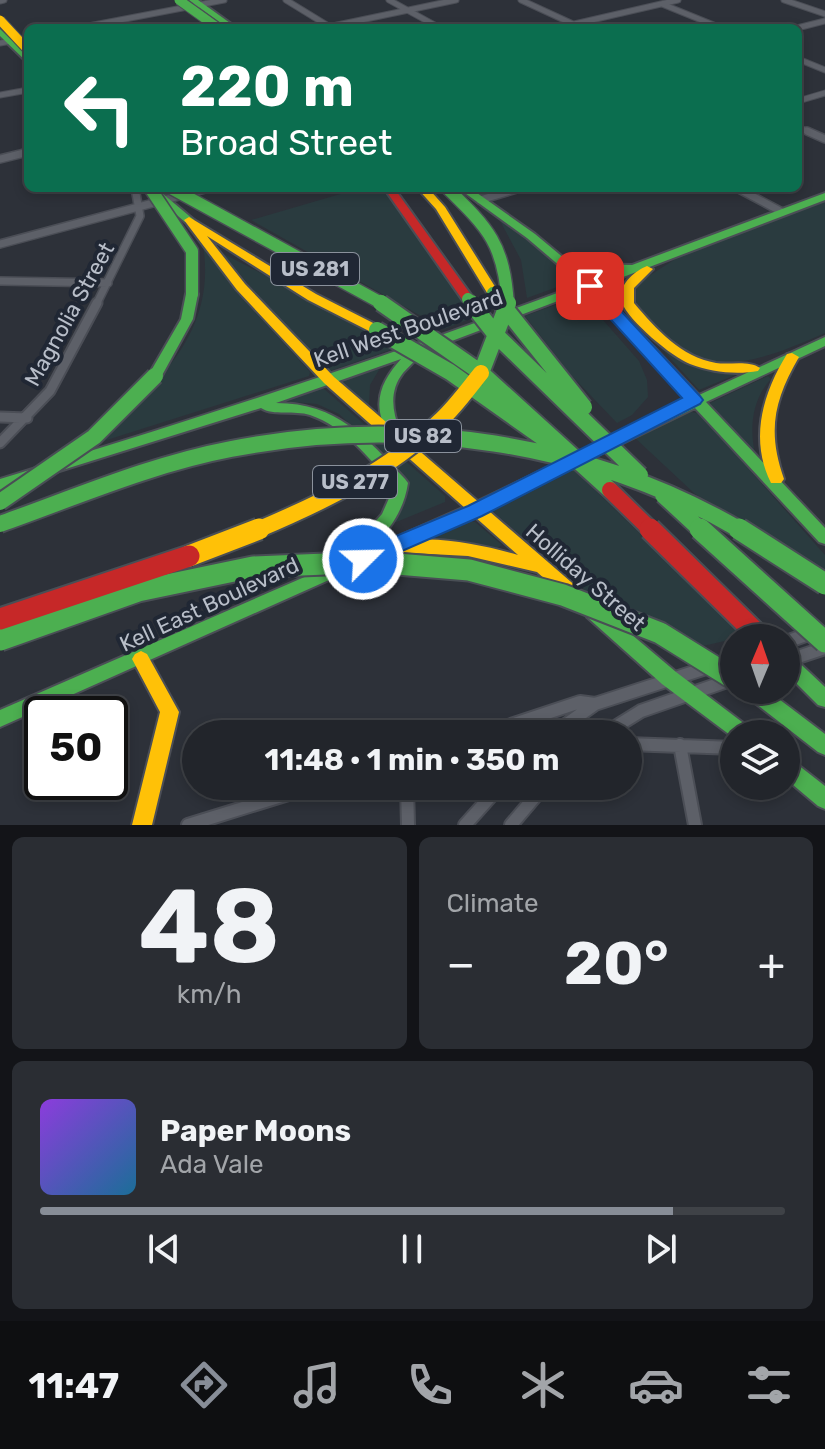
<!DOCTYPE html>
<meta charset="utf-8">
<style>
body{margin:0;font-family:Rubik,sans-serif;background:#2a2d33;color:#f1f3f6;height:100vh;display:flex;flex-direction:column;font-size:30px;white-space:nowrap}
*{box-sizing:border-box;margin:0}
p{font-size:26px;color:#a2a5a9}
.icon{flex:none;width:44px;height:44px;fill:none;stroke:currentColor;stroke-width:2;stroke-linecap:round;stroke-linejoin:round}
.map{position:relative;height:825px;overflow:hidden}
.side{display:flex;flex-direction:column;gap:12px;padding:12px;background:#131418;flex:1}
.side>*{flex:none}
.top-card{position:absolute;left:24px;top:24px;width:778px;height:168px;border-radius:12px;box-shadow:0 4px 12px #0003,0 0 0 2px #3f4247;background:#0b6e4f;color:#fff;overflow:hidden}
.needle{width:52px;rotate:2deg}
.buttons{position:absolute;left:720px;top:624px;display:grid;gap:16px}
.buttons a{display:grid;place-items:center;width:80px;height:80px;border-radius:50%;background:#22252b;box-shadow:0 4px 12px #0003,0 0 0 2px #3f4247;font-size:40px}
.speed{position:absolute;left:24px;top:696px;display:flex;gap:16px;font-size:40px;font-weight:700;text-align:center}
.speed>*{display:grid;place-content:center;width:104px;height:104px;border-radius:50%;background:#22252b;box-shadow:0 4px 12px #0003,0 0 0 2px #3f4247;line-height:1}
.speed .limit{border:4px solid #111;border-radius:12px;background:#fff;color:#111}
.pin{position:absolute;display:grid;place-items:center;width:68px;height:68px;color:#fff;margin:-34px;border-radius:16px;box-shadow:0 4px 12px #0006}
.me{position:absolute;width:88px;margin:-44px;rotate:67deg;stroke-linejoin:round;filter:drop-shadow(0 0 6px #0008)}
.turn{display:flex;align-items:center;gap:28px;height:168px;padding:0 24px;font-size:36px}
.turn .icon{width:104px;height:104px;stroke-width:2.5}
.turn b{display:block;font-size:56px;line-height:68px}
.big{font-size:60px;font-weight:700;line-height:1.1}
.side .widget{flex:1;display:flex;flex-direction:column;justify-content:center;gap:12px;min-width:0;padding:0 28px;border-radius:12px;background:#2a2d33}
.side .dial{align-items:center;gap:0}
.dial b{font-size:104px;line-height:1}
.song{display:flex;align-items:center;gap:24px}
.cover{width:96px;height:96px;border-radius:12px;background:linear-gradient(135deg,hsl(270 70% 55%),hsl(200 70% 35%))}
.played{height:8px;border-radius:4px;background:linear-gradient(90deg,#878d97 85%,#3f4247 85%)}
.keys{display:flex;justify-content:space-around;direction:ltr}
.heat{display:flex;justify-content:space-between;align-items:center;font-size:44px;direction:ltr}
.side .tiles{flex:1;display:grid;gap:12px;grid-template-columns:1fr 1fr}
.widget:last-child{grid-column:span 2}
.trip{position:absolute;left:182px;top:720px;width:460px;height:80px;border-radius:40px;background:#22252b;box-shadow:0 4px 12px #0003,0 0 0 2px #3f4247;font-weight:700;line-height:80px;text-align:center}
.menu{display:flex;height:128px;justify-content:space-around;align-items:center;background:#0e0f11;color:#a2a5a9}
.menu .icon{width:56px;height:56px}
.menu .selected{color:#878d97}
.menu b{font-size:36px;color:#f1f3f6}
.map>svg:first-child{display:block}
.green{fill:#2a3b3f}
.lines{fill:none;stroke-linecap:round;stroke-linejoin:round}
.street-far3-casing{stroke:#4b4e56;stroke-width:7}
.street-far2-casing{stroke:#4b4e56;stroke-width:10}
.street-far1-casing{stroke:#4b4e56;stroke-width:13}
.street-casing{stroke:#4b4e56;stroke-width:16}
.fast-casing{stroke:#4b4e56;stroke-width:4}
.slow-casing{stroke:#4b4e56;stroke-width:4}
.jam-casing{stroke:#4b4e56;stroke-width:4}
.street-far3{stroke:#5d6068;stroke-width:5}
.street-far2{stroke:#5d6068;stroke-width:7}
.street-far1{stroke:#5d6068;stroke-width:9}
.street{stroke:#5d6068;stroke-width:12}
.fast{fill:#4caf50;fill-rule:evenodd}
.slow{fill:#ffc107;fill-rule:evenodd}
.jam{fill:#c62828;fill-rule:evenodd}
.fast-bridge-far3-casing{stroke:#494e55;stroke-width:11;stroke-linecap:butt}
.fast-bridge-far2-casing{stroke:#494e55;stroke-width:15;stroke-linecap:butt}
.fast-bridge-far1-casing{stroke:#494e55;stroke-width:20;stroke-linecap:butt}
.fast-bridge-casing{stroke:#494e55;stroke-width:25;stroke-linecap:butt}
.slow-bridge-far2-casing{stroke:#494e55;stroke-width:11;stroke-linecap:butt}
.slow-bridge-far1-casing{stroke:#494e55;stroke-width:20;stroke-linecap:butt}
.slow-bridge-casing{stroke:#494e55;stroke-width:25;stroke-linecap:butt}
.jam-bridge-far1-casing{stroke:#494e55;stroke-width:20;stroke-linecap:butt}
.jam-bridge-casing{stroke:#494e55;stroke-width:25;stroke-linecap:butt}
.fast-bridge-far3{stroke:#4caf50;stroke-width:9}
.fast-bridge-far2{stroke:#4caf50;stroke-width:12}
.fast-bridge-far1{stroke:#4caf50;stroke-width:16}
.fast-bridge{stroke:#4caf50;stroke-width:21}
.slow-bridge-far2{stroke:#ffc107;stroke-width:9}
.slow-bridge-far1{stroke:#ffc107;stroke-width:16}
.slow-bridge{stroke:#ffc107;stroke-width:21}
.jam-bridge-far1{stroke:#c62828;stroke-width:16}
.jam-bridge{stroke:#c62828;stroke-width:21}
.route{fill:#1a73e8;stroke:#114b97;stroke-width:2}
.labels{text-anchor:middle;stroke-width:8;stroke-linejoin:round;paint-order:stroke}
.shield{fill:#202734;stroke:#8a919c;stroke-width:2}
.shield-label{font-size:20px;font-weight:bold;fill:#b8bec9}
.street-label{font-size:22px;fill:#b8bec9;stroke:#202734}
</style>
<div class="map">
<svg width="825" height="825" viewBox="0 0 825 825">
<rect width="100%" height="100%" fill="#2d3139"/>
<!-- green -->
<path class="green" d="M361 188H386L475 317 444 329 251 220Z
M825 199V333C779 353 718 381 672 346 664 340 658 331 651 323 642 313 628 303 632 287L686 252Z
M498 217 533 242 570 275 571 282 527 298 521 260Z
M203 245 232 287 310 372 309 376 91 445C151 388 218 337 203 245Z
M222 253 369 329 393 349 330 371 266 305Z
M623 278 626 281 619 292C621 306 631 313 640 323 676 363 687 366 740 373L699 390 604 285Z
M571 299 589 304 639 361 647 380 648 397 632 415 617 423 570 374 525 316Z
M377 367 379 370 370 385 369 404 364 406 340 380Z
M768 376 771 379C751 401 749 430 756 458L708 404Z
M322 387 445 496V502L394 523 392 520 406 499 401 474 339 414 317 404 281 401Z
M691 412 700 414 825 555V573L771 536 695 494 634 437Z
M572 468 746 636 703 646 674 628 587 592 492 511 493 505Z
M466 520 475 522 502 545 497 548 432 538V535Z"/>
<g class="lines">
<!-- street-far3 casing -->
<g class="street-far3-casing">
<path id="street-far3" d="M286 0 330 27
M389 0 440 28
M521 0 573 24
M784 0 825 14
M0 1 4 0
M662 4 721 28
M78 28 224 0
M323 28 456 0
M557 28 678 0
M797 28 825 21
M0 43 28 38
M798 59 825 70
M0 95 28 90
M798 101 825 93
M798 127 811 133"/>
</g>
<!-- street-far2 casing -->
<g class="street-far2-casing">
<path id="street-far2" d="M807 131 825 139
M0 159 28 152
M737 188 782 212
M480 200 520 188
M0 244 209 188
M0 281 108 283
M96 305 140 216 135 188"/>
</g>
<!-- street-far1 casing -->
<g class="street-far1-casing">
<path id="street-far1" d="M0 417 27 418
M0 443 50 391 97 303"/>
</g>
<!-- street casing -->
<g class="street-casing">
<path id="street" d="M786 642 814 632
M786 661 825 648
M484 734 580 702 595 704
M553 734 595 704 734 659
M604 734 641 711 733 679
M628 744 734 748
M680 745 695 825
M407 786 408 825
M188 825 314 786
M465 825 500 786
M511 825 544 786"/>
</g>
<!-- fast casing -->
<g class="fast-casing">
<path id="fast" d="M189 0H198L237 28H228Z
M0 29 28 56V63L0 36Z
M145 188H156L194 220 193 222H185Z
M458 188H470L535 234 565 259 592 264 632 265 825 193V200L597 287 699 395 825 337V346L706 402 825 528V544L819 542 695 408 485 510 369 563 363 565 357 563 349 571 0 727V710L339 562 382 514 390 496 392 484C369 458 345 427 310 415 295 410 273 416 261 408L56 472 49 467 51 463C229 409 406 350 581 284L527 238ZM575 267 592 270H618L591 281ZM587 290 688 400 474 503 372 548C390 529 404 510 408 483L405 479C367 438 337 403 276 403L401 359C385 377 374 396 382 420 384 428 386 432 393 436L398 434 400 431C392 411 389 391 403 373 409 366 417 360 420 353Z
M192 290 198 294 193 319 160 379H150L148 376 181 319 186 294Z
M36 468 41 469 44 473 41 477 0 490V479Z
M593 605 599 607 676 672 750 728 753 734H734V738L662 684 587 617 584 612 587 607Z
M786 653 792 656 825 687V707L818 705 786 673Z
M744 690H767L825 734V755L818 752 746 696Z
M786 758 793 761 825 786V809L818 806 786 779Z"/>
</g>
<!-- slow casing -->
<g class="slow-casing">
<path id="slow" d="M417 188H428L445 207 499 293 497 296H489L436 209Z
M189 217 316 294 381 327 383 330 381 333H373L308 300 207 236 245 284 334 377 578 588 581 593 578 598 572 600 566 598 537 572 468 556 393 552 391 548 393 544C430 533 482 545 518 555L324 383 237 290 184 220Z
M647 266 653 269 634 288V303C656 329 681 357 716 363 730 365 749 360 760 368L758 371C736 375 711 372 690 364 672 357 629 321 622 303 616 287 634 271 647 266Z
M792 353 799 357C774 400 767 431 784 479L781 483H771C749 439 763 393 787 354Z
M141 651 147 654 179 712 152 825H132L160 712 132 659 135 654Z"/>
</g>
<!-- jam casing -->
<g class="jam-casing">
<path id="jam" d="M384 188H394L474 299 472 302H464Z"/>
</g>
<!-- street-far3 -->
<use href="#street-far3" class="street-far3"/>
<!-- street-far2 -->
<use href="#street-far2" class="street-far2"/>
<!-- street-far1 -->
<use href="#street-far1" class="street-far1"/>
<!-- street -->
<use href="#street" class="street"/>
<!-- fast -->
<use href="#fast" class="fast"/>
<!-- slow -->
<use href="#slow" class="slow"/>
<!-- jam -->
<use href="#jam" class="jam"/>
<!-- fast-bridge-far3 casing -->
<g class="fast-bridge-far3-casing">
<path id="fast-bridge-far3" d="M179 0 218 28"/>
</g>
<!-- fast-bridge-far2 casing -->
<g class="fast-bridge-far2-casing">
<path id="fast-bridge-far2" d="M150 188 192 251V294
M171 188 385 305
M447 188C489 229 504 244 508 305
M493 293 503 305
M468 299 473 305"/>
</g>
<!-- fast-bridge-far1 casing -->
<g class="fast-bridge-far1-casing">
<path id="fast-bridge-far1" d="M381 303 480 372 610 490
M471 303 496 335 640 475
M501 303 584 407
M377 330 450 372 546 440
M481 373 508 303
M663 495 702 531
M0 502 94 437 155 376
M0 524C76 497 152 464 231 449 405 415 589 441 742 531"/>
</g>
<!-- fast-bridge casing -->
<g class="fast-bridge-casing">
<path id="fast-bridge" d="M700 529 825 642
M739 529 825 584
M0 640 138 591 253 567 373 562 469 570 563 595 660 633 734 679"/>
</g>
<!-- slow-bridge-far2 casing -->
<g class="slow-bridge-far2-casing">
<path id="slow-bridge-far2" d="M0 20 28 50"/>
</g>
<!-- slow-bridge-far1 casing -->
<g class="slow-bridge-far1-casing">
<path id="slow-bridge-far1" d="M255 531C321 503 389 471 441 420 456 406 468 389 481 373"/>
</g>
<!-- slow-bridge casing -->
<g class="slow-bridge-casing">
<path id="slow-bridge" d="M189 556 259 529"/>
</g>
<!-- jam-bridge-far1 casing -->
<g class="jam-bridge-far1-casing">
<path id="jam-bridge-far1" d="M610 490 652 531"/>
</g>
<!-- jam-bridge casing -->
<g class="jam-bridge-casing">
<path id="jam-bridge" d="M650 529 761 638
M0 619 189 556"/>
</g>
<!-- fast-bridge-far3 -->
<use href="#fast-bridge-far3" class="fast-bridge-far3"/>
<!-- fast-bridge-far2 -->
<use href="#fast-bridge-far2" class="fast-bridge-far2"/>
<!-- fast-bridge-far1 -->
<use href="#fast-bridge-far1" class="fast-bridge-far1"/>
<!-- fast-bridge -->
<use href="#fast-bridge" class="fast-bridge"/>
<!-- slow-bridge-far2 -->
<use href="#slow-bridge-far2" class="slow-bridge-far2"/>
<!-- slow-bridge-far1 -->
<use href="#slow-bridge-far1" class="slow-bridge-far1"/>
<!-- slow-bridge -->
<use href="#slow-bridge" class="slow-bridge"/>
<!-- jam-bridge-far1 -->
<use href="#jam-bridge-far1" class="jam-bridge-far1"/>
<!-- jam-bridge -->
<use href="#jam-bridge" class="jam-bridge"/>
</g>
<!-- route -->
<path class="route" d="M590 282 595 283 700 396 703 400 700 404 482 516 370 565H355L352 559 355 553 468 506 682 398 584 290 582 286Z"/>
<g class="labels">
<!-- shield labels -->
<g class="shield">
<rect x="271" y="253" width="88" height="32" rx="6"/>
<rect x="385" y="420" width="76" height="32" rx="6"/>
<rect x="313" y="466" width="84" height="32" rx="6"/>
</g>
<g class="shield-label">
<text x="315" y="276">US 281</text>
<text x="423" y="443">US 82</text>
<text x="355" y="489">US 277</text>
</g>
<!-- street labels -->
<g class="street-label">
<text transform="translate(69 314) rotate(-61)" y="8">Magnolia Street</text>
<text transform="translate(408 328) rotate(-19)" y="8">Kell West Boulevard</text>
<text transform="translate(586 577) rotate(41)" y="8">Holliday Street</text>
<text transform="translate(209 604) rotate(-25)" y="8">Kell East Boulevard</text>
</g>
</g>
</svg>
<div class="buttons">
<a><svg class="needle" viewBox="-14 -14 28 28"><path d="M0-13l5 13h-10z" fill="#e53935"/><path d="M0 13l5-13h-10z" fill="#a2a5a9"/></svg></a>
<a><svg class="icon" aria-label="layers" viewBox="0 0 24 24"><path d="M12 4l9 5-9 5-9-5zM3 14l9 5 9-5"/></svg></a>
</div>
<div class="speed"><div class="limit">50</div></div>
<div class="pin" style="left:590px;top:286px;background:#d93025"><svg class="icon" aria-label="arrive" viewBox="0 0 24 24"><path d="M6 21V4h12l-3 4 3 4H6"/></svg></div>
<svg class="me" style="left:363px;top:559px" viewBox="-20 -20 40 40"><circle r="17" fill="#1a73e8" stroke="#fff" stroke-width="3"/><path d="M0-11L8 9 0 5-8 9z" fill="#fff"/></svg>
<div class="trip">11:48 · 1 min · 350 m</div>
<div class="top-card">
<div class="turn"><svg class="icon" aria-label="left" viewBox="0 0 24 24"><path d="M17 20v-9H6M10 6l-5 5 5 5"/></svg><div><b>220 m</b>Broad Street</div></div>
</div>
</div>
<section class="side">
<div class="tiles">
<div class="widget dial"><b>48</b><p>km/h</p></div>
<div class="widget"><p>Climate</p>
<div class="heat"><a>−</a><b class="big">20°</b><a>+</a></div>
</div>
<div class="widget">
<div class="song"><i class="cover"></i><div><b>Paper Moons</b><p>Ada Vale</p></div></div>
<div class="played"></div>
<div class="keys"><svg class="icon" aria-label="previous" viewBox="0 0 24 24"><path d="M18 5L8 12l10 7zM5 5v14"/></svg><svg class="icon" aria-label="pause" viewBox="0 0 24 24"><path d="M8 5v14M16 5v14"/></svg><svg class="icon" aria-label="next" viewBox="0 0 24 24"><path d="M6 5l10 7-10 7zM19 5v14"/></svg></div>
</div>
</div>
</section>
<nav class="menu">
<b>11:47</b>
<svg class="icon selected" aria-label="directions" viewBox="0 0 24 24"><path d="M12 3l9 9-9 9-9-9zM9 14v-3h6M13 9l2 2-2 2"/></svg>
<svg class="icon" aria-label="music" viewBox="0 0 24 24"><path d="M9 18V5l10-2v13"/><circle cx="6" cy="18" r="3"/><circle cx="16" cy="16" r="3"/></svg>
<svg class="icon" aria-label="phone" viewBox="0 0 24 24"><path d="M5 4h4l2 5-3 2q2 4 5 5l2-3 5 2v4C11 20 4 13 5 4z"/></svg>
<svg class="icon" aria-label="climate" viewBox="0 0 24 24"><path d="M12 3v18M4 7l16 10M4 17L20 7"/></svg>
<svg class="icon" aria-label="car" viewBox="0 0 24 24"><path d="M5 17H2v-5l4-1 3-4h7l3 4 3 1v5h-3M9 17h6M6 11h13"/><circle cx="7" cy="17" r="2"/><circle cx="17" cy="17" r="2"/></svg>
<svg class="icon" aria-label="filters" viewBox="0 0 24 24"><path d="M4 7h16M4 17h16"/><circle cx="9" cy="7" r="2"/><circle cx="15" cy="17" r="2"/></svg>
</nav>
